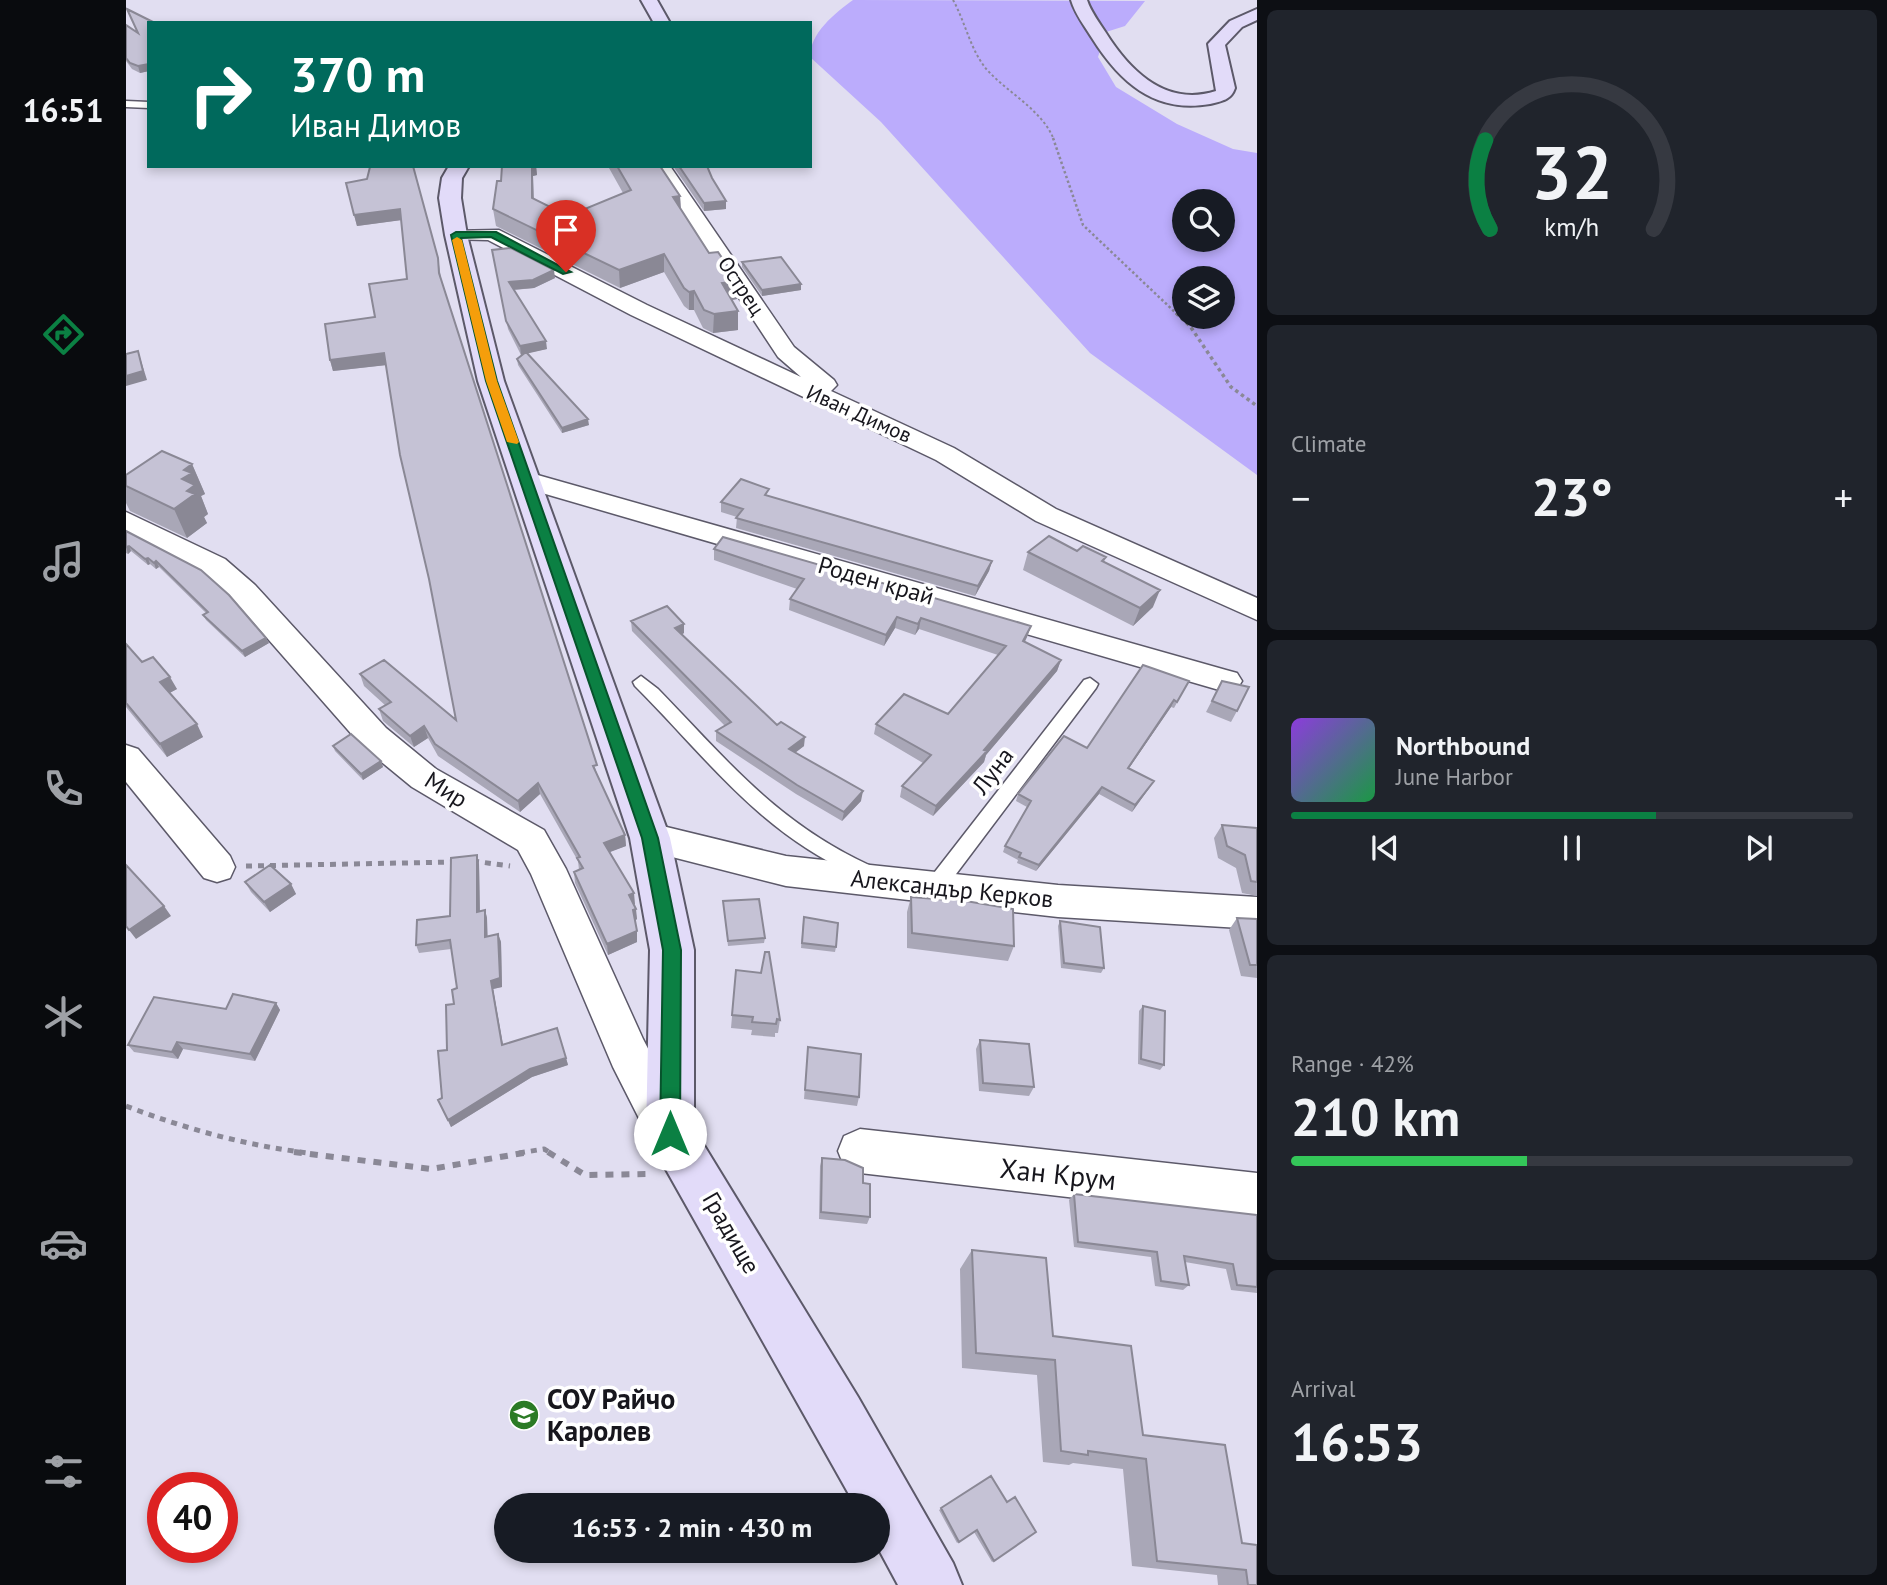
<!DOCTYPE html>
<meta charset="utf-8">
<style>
body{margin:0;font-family:"PT Sans",sans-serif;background:#20242c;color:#f1f3f6;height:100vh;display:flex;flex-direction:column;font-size:26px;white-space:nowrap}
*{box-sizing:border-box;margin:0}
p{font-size:23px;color:#9ea1a6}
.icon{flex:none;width:38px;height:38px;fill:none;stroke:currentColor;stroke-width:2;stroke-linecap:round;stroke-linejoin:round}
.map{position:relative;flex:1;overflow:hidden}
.panel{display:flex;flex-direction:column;gap:10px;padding:10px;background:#0d0f14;width:630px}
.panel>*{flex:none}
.banner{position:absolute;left:21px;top:21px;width:665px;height:147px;border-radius:0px;box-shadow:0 4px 10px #0003;background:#00695c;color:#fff;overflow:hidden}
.controls{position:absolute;left:1046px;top:189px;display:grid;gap:14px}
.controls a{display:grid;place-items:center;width:63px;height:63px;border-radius:50%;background:#171b24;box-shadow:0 4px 10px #0003;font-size:35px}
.speed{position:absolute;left:21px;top:1472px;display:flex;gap:14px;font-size:35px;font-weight:700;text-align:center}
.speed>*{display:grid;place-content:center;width:91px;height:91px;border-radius:50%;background:#171b24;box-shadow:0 4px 10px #0003;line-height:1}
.speed .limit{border:10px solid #d22;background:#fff;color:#111}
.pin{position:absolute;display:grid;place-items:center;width:60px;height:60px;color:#fff;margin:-72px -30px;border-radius:50% 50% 50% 0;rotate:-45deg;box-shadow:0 0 7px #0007}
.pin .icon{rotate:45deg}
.me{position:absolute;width:77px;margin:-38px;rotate:0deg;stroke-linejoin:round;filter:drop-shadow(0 0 5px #0008)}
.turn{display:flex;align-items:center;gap:24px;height:147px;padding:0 28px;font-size:32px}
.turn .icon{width:91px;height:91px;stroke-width:2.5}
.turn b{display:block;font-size:49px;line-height:60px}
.big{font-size:52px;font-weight:700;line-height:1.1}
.panel .widget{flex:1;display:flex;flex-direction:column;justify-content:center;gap:10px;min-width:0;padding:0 24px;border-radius:10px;background:#20242c}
.panel .dial{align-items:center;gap:0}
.dial svg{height:182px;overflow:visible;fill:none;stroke:#363941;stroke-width:7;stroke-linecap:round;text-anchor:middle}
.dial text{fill:#f1f3f6;stroke:none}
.song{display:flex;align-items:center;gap:21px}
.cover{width:84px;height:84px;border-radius:10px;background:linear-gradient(135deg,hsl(270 70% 55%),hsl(140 70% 35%))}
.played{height:7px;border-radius:4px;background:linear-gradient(90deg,#0b8043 65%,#363941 65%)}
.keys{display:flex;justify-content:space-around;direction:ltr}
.heat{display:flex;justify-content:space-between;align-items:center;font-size:38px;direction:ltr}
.charge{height:10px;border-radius:5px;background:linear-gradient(90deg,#34c759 42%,#363941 0)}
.trip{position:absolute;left:368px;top:1493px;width:396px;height:70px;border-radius:35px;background:#171b24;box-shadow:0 4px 10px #0003;font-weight:700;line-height:70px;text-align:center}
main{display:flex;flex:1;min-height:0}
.menu{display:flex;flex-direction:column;width:126px;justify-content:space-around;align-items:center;background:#090b0e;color:#9ea1a6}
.menu .icon{width:49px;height:49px}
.menu .active{color:#0b8043}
.menu b{font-size:32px;color:#f1f3f6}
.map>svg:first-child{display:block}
.green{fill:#bbacfc;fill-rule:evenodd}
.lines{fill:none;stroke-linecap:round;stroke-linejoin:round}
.lane-casing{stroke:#5c5969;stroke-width:3}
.street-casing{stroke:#5c5969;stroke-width:3}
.secondary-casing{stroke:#5c5969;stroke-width:4}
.path-far4{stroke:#8a8896;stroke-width:2;stroke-dasharray:2.5 2.5;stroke-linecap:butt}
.path-far3{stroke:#8a8896;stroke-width:2.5;stroke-dasharray:2.5 2.5;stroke-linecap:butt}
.path-far2{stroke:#8a8896;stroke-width:3.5;stroke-dasharray:3.5 3.5;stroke-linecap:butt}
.path-far1{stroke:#8a8896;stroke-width:5;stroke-dasharray:6 6;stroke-linecap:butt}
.path{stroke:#8a8896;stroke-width:6;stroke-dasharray:8 8;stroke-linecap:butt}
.lane{fill:#fff;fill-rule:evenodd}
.street{fill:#fff;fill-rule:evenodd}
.secondary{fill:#e2dbf9;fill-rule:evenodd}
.wall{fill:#a9a7b7}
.shaded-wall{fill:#8a8895}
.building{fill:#c5c2d5;stroke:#8a8895;stroke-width:2}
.route{fill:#0b8043;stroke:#07532c;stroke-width:2}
.slow{fill:#f59e0b}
.labels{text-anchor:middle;stroke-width:7;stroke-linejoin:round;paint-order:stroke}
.far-street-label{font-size:21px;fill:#17161d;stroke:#fff}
.street-label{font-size:24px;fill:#17161d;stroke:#fff}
.near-street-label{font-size:28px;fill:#17161d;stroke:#fff}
.near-poi-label{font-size:28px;font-weight:bold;fill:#17161d;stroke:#fff;text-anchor:start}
</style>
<main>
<nav class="menu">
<b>16:51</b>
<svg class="icon active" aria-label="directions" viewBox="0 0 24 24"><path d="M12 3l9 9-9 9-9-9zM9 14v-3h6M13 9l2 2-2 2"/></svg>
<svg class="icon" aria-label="music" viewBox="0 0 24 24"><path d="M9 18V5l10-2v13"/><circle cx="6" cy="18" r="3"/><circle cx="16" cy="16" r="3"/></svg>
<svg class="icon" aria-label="phone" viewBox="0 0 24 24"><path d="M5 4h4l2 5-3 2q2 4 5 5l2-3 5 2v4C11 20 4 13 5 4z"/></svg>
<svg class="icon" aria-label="climate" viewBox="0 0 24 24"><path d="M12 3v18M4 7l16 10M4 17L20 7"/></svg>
<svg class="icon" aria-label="car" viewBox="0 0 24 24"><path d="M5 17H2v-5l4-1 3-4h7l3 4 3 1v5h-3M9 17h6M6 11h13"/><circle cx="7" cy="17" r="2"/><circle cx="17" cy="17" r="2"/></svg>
<svg class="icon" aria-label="filters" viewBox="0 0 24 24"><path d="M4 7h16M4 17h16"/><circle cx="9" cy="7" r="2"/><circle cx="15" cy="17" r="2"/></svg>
</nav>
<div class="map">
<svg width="1131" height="1585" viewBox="0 0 1131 1585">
<rect width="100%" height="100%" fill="#e1def1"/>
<!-- green -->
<path class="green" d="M727 0 1019 1 999 26 980 32 972 57 990 87 1051 124 1107 149 1131 153V475L964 353 755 122 684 57C684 33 709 13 727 0ZM1059 201H1097V240H1059ZM1059 278H1097V317H1059Z"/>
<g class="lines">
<!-- lane casing -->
<g class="lane-casing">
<path id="lane" d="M0 101 23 102V108L0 107Z
M515 676 532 689C601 760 651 823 745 866L747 871 745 876 738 879 731 876C632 831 583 760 509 686L507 682Z
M964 678 972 684 970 688 815 894 808 896 801 894 799 888 801 882 958 680Z"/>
</g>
<!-- street casing -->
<g class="street-casing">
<path id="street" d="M526 166H544L668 347 708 380 711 385 705 391 828 448 930 509 1131 598V620L910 521 810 460 505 315 362 240 323 239 320 235 323 231 373 230 521 305 675 377 652 357Z
M401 472 1100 670 1111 673 1116 681 1111 689 1100 692 392 486 388 480 392 474Z
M0 512 99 559 129 585 260 728 310 769 418 830 440 869 517 1039 566 1133 560 1148 544 1154 528 1148 487 1067 405 874 392 850 286 787 236 746 107 599 79 573 0 532Z
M0 745 12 749 104 856 109 867 104 878 91 882 78 878 0 782Z
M524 823 660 856 932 885 1131 897V929L932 917 660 886 511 848 506 838 511 828Z
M734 1129 1131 1173V1219L734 1173 718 1166 712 1151 718 1136Z"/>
</g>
<!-- secondary casing -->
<g class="secondary-casing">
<path id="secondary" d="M515 0H531L544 23H528Z
M945 0H961C965 12 973 22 980 33 1004 71 1040 107 1090 91L1082 44 1104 21 1131 9V20L1116 27 1099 45 1109 88C1105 100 1096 101 1084 104 1028 114 993 81 966 38 958 25 949 14 945 0Z
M323 166H343L336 178 335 198 341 235 378 381 544 838 568 950V1129L732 1397 827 1563 836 1585H772L751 1546V1505H729L520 1134 524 950 504 838 352 381 319 235 313 198 316 178Z"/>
</g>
<!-- path-far4 -->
<path class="path-far4" d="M827 0C840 23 845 54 864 73 884 94 917 111 928 140"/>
<!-- path-far3 -->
<path class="path-far3" d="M927 138 957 225 1052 315"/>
<!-- path-far2 -->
<path class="path-far2" d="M1050 313 1064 326 1105 387 1131 406"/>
<!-- path-far1 -->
<path class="path-far1" d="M347 861 384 866
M120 866 328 862
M0 1106C60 1129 118 1145 182 1153
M393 1153 418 1149 425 1153"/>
<!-- path -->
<path class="path" d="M168 1152 305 1169 403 1152
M422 1152 459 1175 524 1174"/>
<!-- lane -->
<use href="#lane" class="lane"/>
<!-- street -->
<use href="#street" class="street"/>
<!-- secondary -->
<use href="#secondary" class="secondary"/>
</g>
<!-- wall -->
<path class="wall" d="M1 9 23 23V71L14 73 6 69 0 61V25L11 32Z
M376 166H410L411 175 407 176 408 199 442 216 497 193 483 168 482 166H534L554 196 555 209 583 253 612 281 611 299 606 300 612 311V330L587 333 577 328 568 310H563L558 306 538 272 494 288 370 226 367 209 375 181Z
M547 166H581L586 178 600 201V209L578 211Z
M241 179 312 258 315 278 472 777 499 835 500 846 483 852 508 893V904L511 919 509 921 511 942 482 955 449 883 448 872 453 870 452 861 414 794 394 812 312 756 302 738 288 747 257 721 253 709 260 706 238 686 234 674 330 720 303 579 260 365 207 371 204 360 249 317 281 279 275 220 231 226 220 183Z
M368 258 429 278 408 288 388 290 421 349 401 353 463 425 436 433 392 365 391 359 398 354 395 355 382 329Z
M616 262 675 284V290L636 296 616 267Z
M66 464 79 494 75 496 82 514 78 517 81 523 61 538 4 511 0 503V475Z
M643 496 866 561 863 571 849 596 610 528 611 517 595 512V502Z
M0 531 143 643 119 657 80 620 77 615 80 613 33 567 30 569 24 564 22 565 5 551 2 554 0 553Z
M588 549 905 626 899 642 935 660 931 671 860 755 858 762 807 816 774 797 776 786 797 763 748 734 750 724 822 714 872 655 793 629 789 635 769 628 758 646 663 610 664 599 671 589 588 560Z
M951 551 980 557 978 562 1027 607 1007 626 897 570 902 552Z
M505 621 558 624V633L555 635 651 725 678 746 669 753 735 801 716 821 670 794 590 741V731L599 726 506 631Z
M0 644 16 662 51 689 43 693 77 737 41 757 0 707Z
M1063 681 1048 708 1045 707 1003 768 1024 787 1006 812 973 794 910 871 891 863 892 860 877 852 879 846 901 807 890 801 892 794 961 748Z
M1096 681 1111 711 1105 722 1080 712Z
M207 746 255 761 257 767 237 780 209 751Z
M1096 825 1131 828V896L1116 893 1110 868 1092 858 1088 838Z
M353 864 354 911 359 910 361 918V937L372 934 375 942 376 987 367 989 377 1044 440 1058 442 1065 406 1077 325 1127 312 1100 316 1098 321 1050 331 988 325 949 293 953 290 945 324 916Z
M119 882 165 884 170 894 144 912 125 892Z
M785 897 888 946 882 961 781 948V912Z
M597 901 639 938 638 943 602 946Z
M1111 918 1131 919V978L1115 976 1103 930Z
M934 921 978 968 975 973 935 968 932 926Z
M677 922 710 947 709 952 675 948Z
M610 970 654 1020 652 1033H649V1037L625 1035 626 1030 605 1028Z
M150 1003 154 1010 129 1061 57 1049 52 1059 8 1052 2 1045 100 1009Z
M1017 1006 1038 1065 1034 1070 1012 1064 1013 1011Z
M854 1040 908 1087 903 1096 853 1091 850 1049Z
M682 1047 733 1097 731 1106 678 1099Z
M696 1158 737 1183 744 1217 741 1224 693 1219 694 1166Z
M948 1194 1131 1215V1293L1105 1290 1100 1269 1059 1262 1063 1285 1057 1290 1029 1286 1025 1257 948 1247 943 1200Z
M846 1250 927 1336 1116 1543 1131 1585H1092L1091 1575 1006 1566 997 1469 947 1463 943 1465 917 1462 911 1375 836 1368 834 1269Z
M865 1476 868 1561 866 1562 848 1532 831 1543 813 1510Z"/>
<!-- shaded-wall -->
<path class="shaded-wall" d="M23 64V71L14 73 12 66Z
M401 166H410L411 175 407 176 408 216Z
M554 196 555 214 547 197Z
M600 201V209L578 211V203Z
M274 209 276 220 231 226 228 215Z
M538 254V272L494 288 493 270Z
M428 270 429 278 408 288 384 290 383 282Z
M612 281 611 299 595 302 596 283Z
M675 284V290L636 296V290Z
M568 291V310H563V292Z
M612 311V330L587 333 588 314Z
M420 341 421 349 395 355 394 346Z
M12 351 21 380 0 386V376Z
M258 353 261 365 207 371 204 360Z
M462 419 463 425 436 433V428Z
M66 464 79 494 75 496 82 514 78 517 81 523 61 538 48 509 58 470Z
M3 546 5 551 2 554 0 547Z
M22 558 24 564 22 565 19 559Z
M30 561 33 567 30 569 28 563Z
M866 561 863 571 849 596 852 586Z
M1034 590 1027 607 1007 626 1014 608Z
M771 617 769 628 758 646 760 635Z
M795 618 793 629 789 635 792 624Z
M558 624V633L549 638V628Z
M905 626 901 637 893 652 897 641Z
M140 638 143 643 119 657 116 651Z
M935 660 931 671 860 755 858 762 807 816 810 806Z
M44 677 51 689 40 695 34 682Z
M1048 700 1045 707 999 774 1002 768Z
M71 724 77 737 41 757 34 744Z
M298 726 302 738 288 747 284 736Z
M679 737 678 746 662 758 663 749Z
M255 761 257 767 237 780 235 774Z
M1028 781 1024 787 1006 812 1009 805Z
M412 783 414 794 394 812 392 801Z
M976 787 973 794 910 871 913 865Z
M737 791 735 801 716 821 718 812Z
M499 835 500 846 479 854 478 843Z
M351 855 353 864 354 920 351 912Z
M165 884 170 894 144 912 138 902Z
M508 893 509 904 504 906 503 895Z
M38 906 45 916 10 939 3 930Z
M510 909 511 919 508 921 507 910Z
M359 910 361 918 362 946 359 937Z
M511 931V942L482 955 481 944Z
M372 934 375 942 376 987 367 989 378 1052 376 1045 365 981Z
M150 1003 154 1010 129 1061 124 1054Z
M51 1042 57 1049 52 1059 46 1052Z
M440 1058 442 1065 406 1077 325 1127 322 1120 404 1069Z"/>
<!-- building -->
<path class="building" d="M1 9 29 23H23V64L12 66 4 63 0 58V25L12 33Z
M287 166 312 258 313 273 471 765 467 766 499 835 478 843 508 893 503 895 510 909 507 910 511 931 481 944 448 872 457 868 451 858 454 857 412 783 392 801 309 744 298 726 284 736 253 709 265 702 234 674 258 660 330 720 303 579 274 455 258 353 204 360 199 324 249 317 243 284 281 279 274 209 228 215 220 183 241 179 244 167Z
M376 166H406V198L442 216 505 190 491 166H534L554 196 547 197 583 253 592 252 612 281 596 283 612 311 588 314 578 310 568 291 563 292 558 288 538 254 493 270 367 209 371 181H375Z
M553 166H581L586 178 600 201 578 203Z
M385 248 428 270 407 280 383 282 420 341 394 346 380 321 366 250Z
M655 257 675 284 636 290 616 262Z
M12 351 17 371 0 376V354Z
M400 352 462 419 436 428 391 359Z
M36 451 66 464 58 470 66 473 56 479 69 485 61 491 69 494 48 509 0 486V475Z
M615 479 643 489 639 495 866 561 852 586 610 518 617 509 595 502Z
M0 531 75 570 103 595 140 638 116 651 77 615 82 612 30 561 28 563 22 558 19 559 3 546 0 547Z
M923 536 951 551 957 546 980 557 976 561 1034 590 1014 608 902 552Z
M597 537 905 626 897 641 935 660 858 750 861 751 810 806 776 786 805 755 750 724 778 694 822 714 880 646 795 618 792 624 771 617 760 635 664 599 678 579 588 549Z
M541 606 558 624 549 628 651 725 655 722 679 737 663 749 737 791 718 812 671 785 590 731 605 722 505 621Z
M0 644 16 662 27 657 44 677 34 682 71 724 34 744 0 703Z
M1017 665 1063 681 1051 702 1048 700 1002 768 1028 781 1009 805 976 787 913 865 893 857 895 853 879 846 905 801 892 794 938 736 961 748Z
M1096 681 1123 687 1111 711 1086 701Z
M225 734 255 761 235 774 207 746Z
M1096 825 1131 828V882L1125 881 1119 855 1101 846Z
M351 855V912L359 910V937L372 934 374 978 365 981 376 1045 431 1028 440 1058 404 1069 322 1120 312 1100 316 1098 312 1051 321 1050 320 1005 328 1004 326 990 331 988 324 940 290 945 291 920 324 916 325 858Z
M0 865 38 906 3 930 0 926Z
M144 865 165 884 138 902 119 882Z
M785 897 822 900V898L887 909 888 946 786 933Z
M633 899 639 938 602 941 597 901Z
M678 917 712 923 710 947 676 943Z
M1111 918 1131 919V965H1124Z
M934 921 974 927 978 968 938 963Z
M639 952H643L654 1020 651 1019 650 1024 626 1022 627 1017 606 1015 610 970 635 973Z
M107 994 150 1003 124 1054 51 1042 46 1052 2 1045 28 997 100 1009Z
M1017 1006 1039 1011 1038 1065 1015 1059Z
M854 1040 903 1044 908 1087 857 1083Z
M682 1047 735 1054 733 1097 679 1090Z
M696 1158 719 1160 737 1168V1183L744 1184V1217L695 1212Z
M948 1194 1131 1215V1287L1111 1285 1107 1264 1058 1256 1063 1285 1035 1281 1031 1252 952 1242Z
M846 1250 920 1258 927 1336 1005 1346 1017 1435 1099 1445 1116 1543 1131 1545V1585H1122L1120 1570 1031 1561 1020 1459 962 1451V1455L935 1451 929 1360 850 1353Z
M865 1476 881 1502 889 1497 910 1532 868 1561 851 1530 833 1542 815 1508Z"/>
<!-- route -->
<path class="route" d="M370 232 445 272 437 274 365 237 335 238 371 381 532 838 555 950 554 1134 551 1141 544 1144 537 1141 534 1134 537 950 516 838 360 381 325 235 330 232Z"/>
<!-- slow -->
<path class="slow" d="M331 237 336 240 371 381 393 442 391 444 381 442 360 381 326 240Z"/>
<!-- icons -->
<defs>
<g id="school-disc" transform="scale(1.575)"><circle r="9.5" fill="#2b7b25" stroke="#fff"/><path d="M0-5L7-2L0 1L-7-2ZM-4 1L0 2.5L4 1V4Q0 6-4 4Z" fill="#fff"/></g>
</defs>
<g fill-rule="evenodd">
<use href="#school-disc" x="398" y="1415"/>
</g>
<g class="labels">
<!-- far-street labels -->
<g class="far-street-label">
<text transform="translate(615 286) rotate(56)" y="7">Острец</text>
<text transform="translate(733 414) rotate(24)" y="7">Иван Димов</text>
</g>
<!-- street labels -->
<g class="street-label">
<text transform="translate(750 581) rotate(16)" y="8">Роден край</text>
<text transform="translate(867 771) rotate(-53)" y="8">Луна</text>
<text transform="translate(320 790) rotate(32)" y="8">Мир</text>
<text transform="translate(826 889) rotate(6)" y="8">Александър Керков</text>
<text transform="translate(605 1233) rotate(60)" y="8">Градище</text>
</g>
<!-- near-street labels -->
<g class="near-street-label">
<text transform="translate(932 1174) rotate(6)" y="10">Хан Крум</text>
</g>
<!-- near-poi labels -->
<g class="near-poi-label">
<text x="421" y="1409">СОУ Райчо<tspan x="421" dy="32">Каролев</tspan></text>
</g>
</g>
</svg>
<div class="controls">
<a><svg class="icon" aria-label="search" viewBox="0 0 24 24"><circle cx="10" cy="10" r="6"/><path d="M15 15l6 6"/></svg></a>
<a><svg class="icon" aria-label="layers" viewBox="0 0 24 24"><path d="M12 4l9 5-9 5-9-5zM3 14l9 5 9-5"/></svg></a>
</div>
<div class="speed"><div class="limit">40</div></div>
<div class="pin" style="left:440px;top:272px;background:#d93025"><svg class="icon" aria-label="arrive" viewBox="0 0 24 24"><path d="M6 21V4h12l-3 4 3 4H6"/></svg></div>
<svg class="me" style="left:544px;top:1134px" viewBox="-20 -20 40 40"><circle r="19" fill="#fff"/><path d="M0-13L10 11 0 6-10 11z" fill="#0b8043"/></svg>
<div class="trip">16:53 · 2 min · 430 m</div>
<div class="banner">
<div class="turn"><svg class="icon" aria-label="right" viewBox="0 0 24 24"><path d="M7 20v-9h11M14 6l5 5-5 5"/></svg><div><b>370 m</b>Иван Димов</div></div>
</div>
</div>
<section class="panel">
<div class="widget dial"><svg viewBox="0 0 100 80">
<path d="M14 69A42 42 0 1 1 86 69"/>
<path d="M14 69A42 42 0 0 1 12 30" stroke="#0b8043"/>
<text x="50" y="56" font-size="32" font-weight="700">32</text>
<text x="50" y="72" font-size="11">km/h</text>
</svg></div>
<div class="widget"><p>Climate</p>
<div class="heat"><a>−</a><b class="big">23°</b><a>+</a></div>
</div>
<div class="widget">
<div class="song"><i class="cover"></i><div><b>Northbound</b><p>June Harbor</p></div></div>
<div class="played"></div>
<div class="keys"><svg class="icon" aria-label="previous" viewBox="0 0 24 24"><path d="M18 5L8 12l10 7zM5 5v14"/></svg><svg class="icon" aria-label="pause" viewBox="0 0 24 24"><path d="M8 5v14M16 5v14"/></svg><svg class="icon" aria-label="next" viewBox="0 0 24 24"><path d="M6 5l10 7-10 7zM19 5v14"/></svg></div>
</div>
<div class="widget"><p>Range · 42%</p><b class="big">210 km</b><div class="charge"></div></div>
<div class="widget"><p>Arrival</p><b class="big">16:53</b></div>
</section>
</main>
